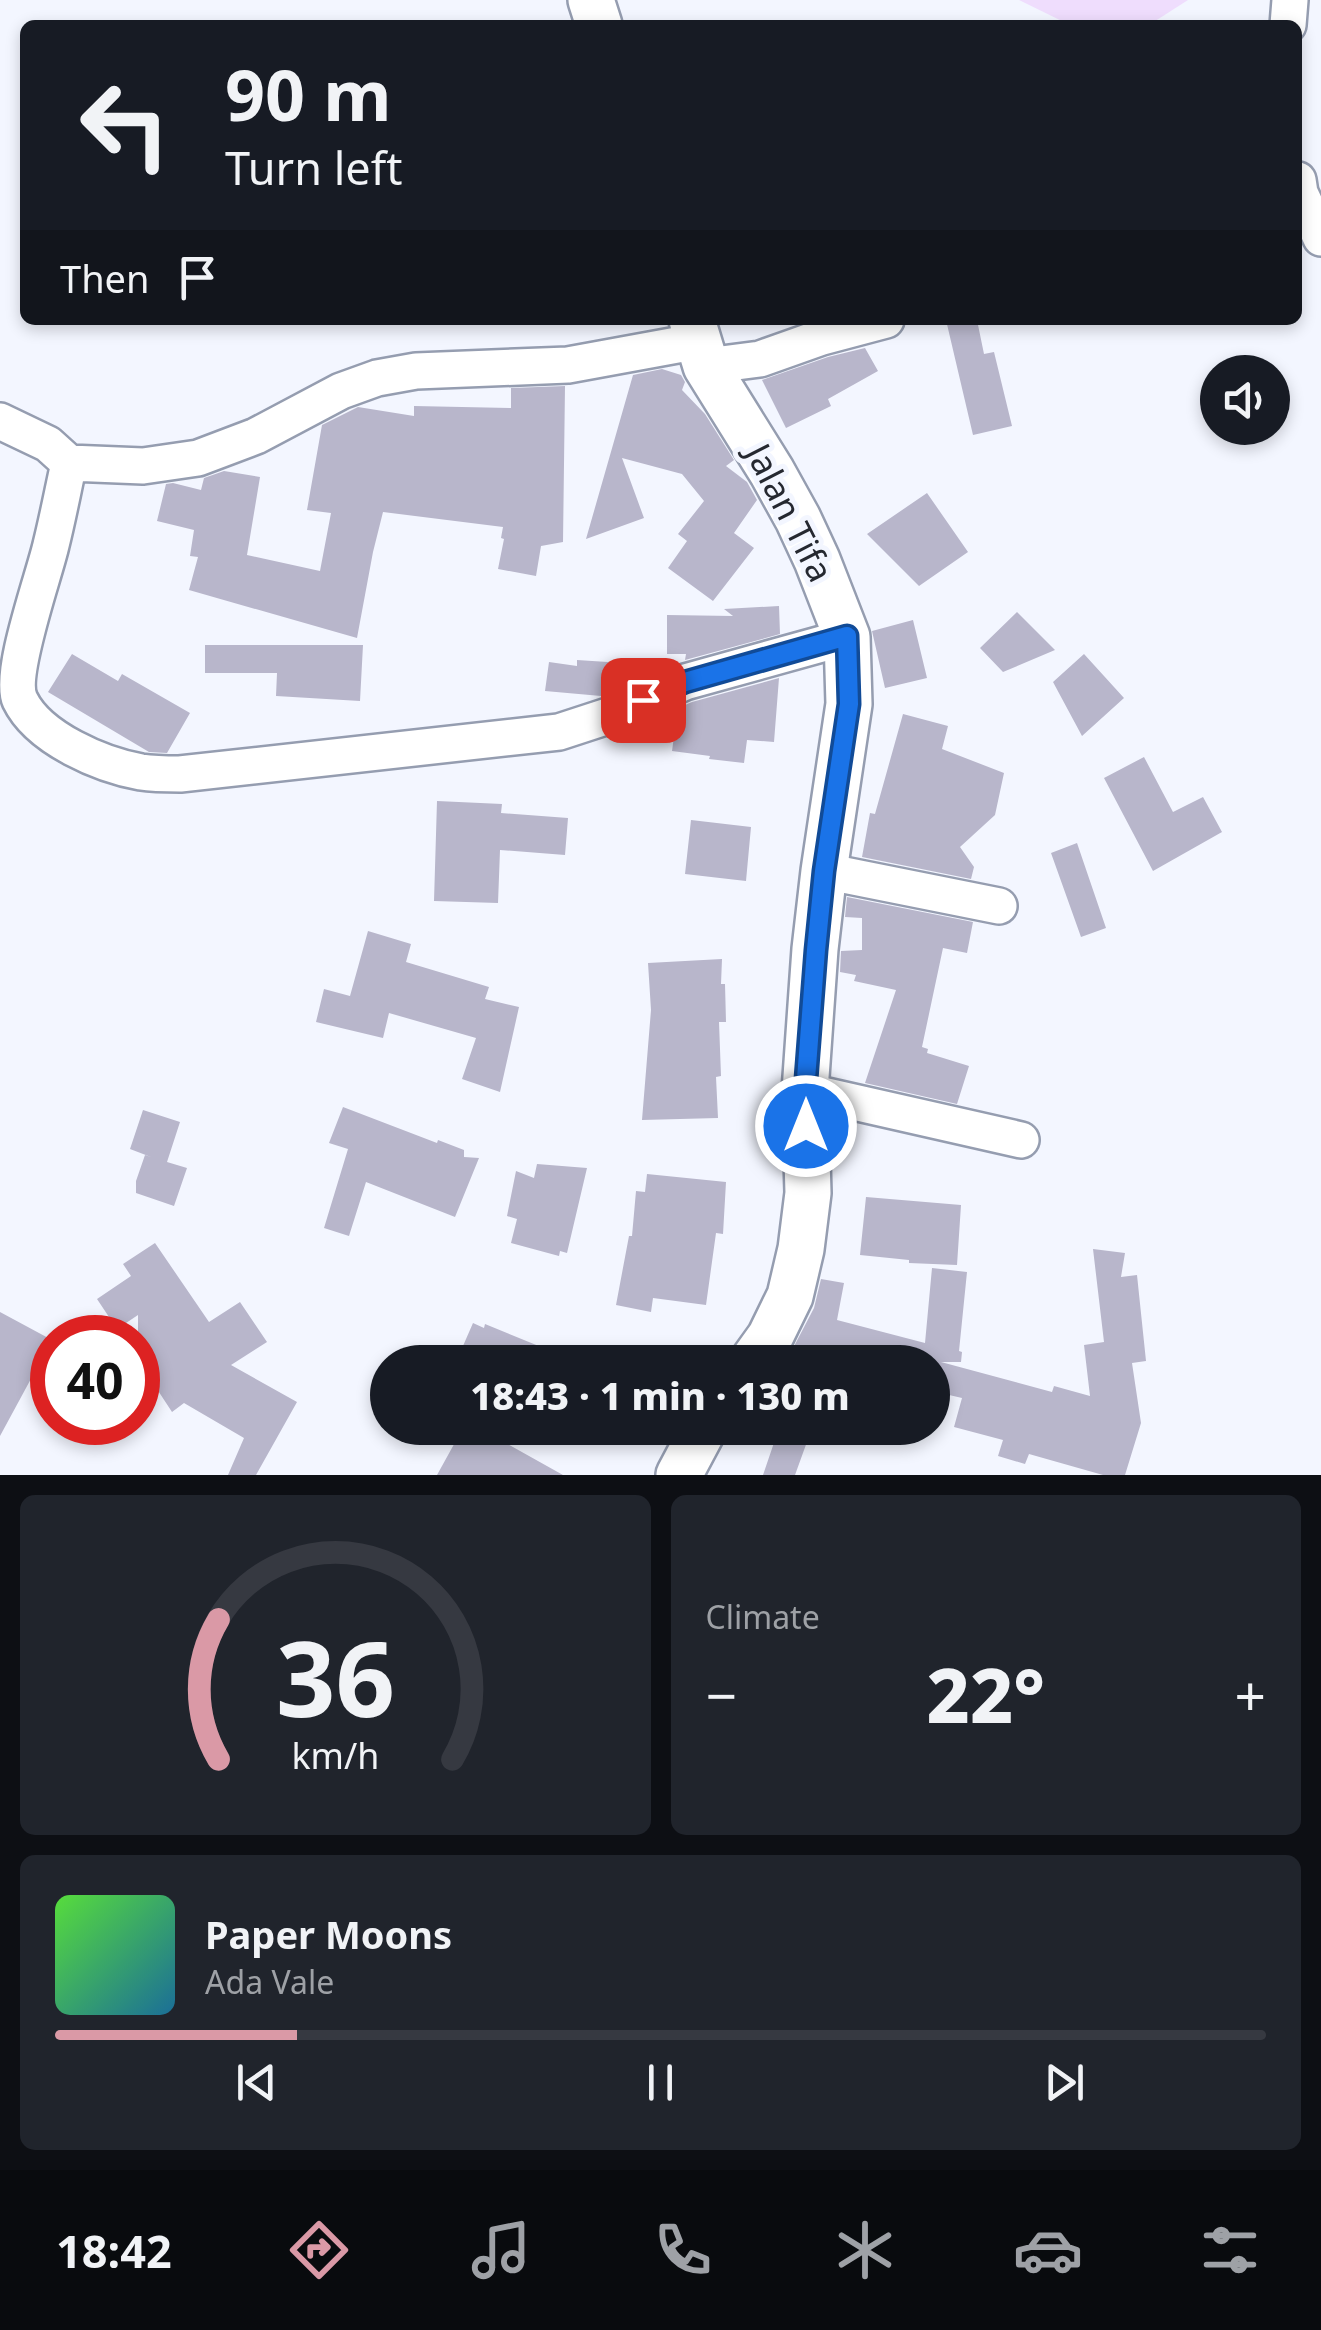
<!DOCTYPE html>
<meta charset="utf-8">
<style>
body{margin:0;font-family:"Noto Sans",sans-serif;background:#20242c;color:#f1f3f6;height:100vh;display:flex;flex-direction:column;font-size:38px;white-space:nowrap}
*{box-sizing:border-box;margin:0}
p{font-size:32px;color:#9ea1a6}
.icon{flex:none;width:55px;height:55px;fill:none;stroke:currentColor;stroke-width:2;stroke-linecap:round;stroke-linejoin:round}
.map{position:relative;height:1475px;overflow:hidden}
.side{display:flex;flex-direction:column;gap:20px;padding:20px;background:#0d0f14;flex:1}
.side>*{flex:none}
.hud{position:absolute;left:20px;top:20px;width:1282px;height:305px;border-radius:15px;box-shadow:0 5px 15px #0003;background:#171b24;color:#f1f3f6;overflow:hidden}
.fabs{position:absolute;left:1200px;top:355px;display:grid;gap:20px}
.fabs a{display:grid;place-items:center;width:90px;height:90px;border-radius:50%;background:#171b24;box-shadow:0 5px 15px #0003;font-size:50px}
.speed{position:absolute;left:30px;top:1315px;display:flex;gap:20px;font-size:50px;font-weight:700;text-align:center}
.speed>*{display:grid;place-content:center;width:130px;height:130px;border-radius:50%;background:#171b24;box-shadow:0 5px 15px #0003;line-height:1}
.speed .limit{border:15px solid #d22;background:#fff;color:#111}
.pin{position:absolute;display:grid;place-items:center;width:85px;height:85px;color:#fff;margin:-42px;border-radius:20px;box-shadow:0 5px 15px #0006}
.me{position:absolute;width:110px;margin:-55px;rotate:0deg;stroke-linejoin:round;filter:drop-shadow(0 0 8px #0008)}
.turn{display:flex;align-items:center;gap:35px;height:210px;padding:0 40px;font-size:45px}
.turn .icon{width:130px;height:130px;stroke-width:2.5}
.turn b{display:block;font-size:70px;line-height:85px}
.then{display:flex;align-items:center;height:95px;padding:0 40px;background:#0003;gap:20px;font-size:38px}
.big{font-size:75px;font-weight:800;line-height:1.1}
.side .tile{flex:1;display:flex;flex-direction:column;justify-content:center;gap:15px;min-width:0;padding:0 35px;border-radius:15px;background:#20242c}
.side .dial{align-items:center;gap:0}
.dial svg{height:260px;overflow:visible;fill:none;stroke:#363941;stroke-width:7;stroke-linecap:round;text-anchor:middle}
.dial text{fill:#f1f3f6;stroke:none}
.song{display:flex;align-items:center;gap:30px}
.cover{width:120px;height:120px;border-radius:15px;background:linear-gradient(135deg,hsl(110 70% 55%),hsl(200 70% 35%))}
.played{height:10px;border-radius:5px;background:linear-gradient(90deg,#da99a6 20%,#363941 20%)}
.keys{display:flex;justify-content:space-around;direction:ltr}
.heat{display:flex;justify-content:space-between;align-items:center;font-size:55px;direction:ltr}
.side .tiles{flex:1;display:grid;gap:20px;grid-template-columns:1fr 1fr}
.tile:last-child{grid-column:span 2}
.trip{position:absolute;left:370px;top:1345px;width:580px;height:100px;border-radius:50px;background:#171b24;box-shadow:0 5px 15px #0003;font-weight:800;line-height:100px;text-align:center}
.menu{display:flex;height:160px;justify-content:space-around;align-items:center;background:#090b0e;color:#9ea1a6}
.menu .icon{width:70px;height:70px}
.menu .active{color:#da99a6}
.menu b{font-size:45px;color:#f1f3f6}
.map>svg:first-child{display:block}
.green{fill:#efddfd}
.building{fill:#b8b6cb}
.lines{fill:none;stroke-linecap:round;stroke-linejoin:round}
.minor-casing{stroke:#959db0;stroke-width:40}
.tertiary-casing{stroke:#959db0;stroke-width:50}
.minor{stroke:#fff;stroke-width:35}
.tertiary{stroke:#fff;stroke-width:45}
.route-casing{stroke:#114b97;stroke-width:25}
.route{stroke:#1a73e8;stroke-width:18}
.labels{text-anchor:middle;stroke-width:10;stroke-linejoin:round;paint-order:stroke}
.street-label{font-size:35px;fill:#252830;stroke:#f3f6ff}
</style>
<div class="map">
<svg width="1321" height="1475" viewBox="0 0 1321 1475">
<rect width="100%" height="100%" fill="#f3f6ff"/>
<!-- green -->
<path class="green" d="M1019 0H1188L1149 25H1070Z"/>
<!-- building -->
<path class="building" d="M946 320H977L984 354 994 352 1012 426 973 435Z
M865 348 878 371 828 399 831 406 786 428 762 380 828 357Z
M662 369 681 375 685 382 682 390 705 414 734 460 726 466 747 482 757 500 734 533 754 548 713 601 668 568 687 541 678 534 704 501 682 474 622 458 644 518 586 539 633 375Z
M565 386 563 542 541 546 536 576 498 569 504 539 501 538 503 527 383 512 373 552 357 638 189 590 198 557 190 556 194 530 157 521 166 484 173 483 201 490 204 478 224 471 260 477 247 555 320 571 331 513 307 510 322 425 358 407 414 416V406L511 408V388Z
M927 493 968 552 919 586 867 534Z
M779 606 780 634 685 660 686 654H667V615L733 616 724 609Z
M1017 612 1055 650 1003 672 980 648Z
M913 620 927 678 885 688 872 631Z
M205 645H363L360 701 276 696 277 673H205Z
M72 654 118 681 122 674 190 713 167 753 149 752 48 692Z
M1084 654 1124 698 1082 736 1053 682Z
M577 660 623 663 622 673 646 676 601 696 545 691 549 662 577 666Z
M779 678 774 742 747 740 744 763 709 759 710 756 672 751 678 708 692 702Z
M903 714 948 726 942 749 1004 773 995 815 960 847 974 867 971 879 862 857 870 813 875 814Z
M1144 757 1173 812 1203 797 1222 832 1153 871 1104 778Z
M437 801 502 804 501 813 568 818 565 855 500 850 498 903 434 901Z
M691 820 751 827 746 881 685 874Z
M1077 843 1106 928 1081 937 1051 853Z
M847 897 973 922 967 953 943 948 922 1047 928 1049 927 1053 969 1066 957 1104 865 1083 896 990 854 981 856 975 840 972 841 951 862 950V918L845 917Z
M368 931 411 944 406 962 489 987 485 999 519 1007 500 1092 462 1079 476 1038 389 1013 383 1038 316 1022 324 989 350 996Z
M722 959 721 984H725L726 1022H719L721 1076 716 1077 718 1118 642 1120 651 1010 648 963Z
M343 1107 437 1143 438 1140 464 1150V1157L479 1158 455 1217 366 1182 349 1236 324 1228 348 1149 329 1143Z
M143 1110 180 1122 167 1162 187 1168 174 1206 136 1193V1181L145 1155 151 1157 130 1149Z
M537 1164 587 1168 567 1253 560 1251 559 1256 511 1243 517 1219 507 1216 516 1171 534 1178Z
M647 1174 726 1182 723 1234 716 1233 706 1305 653 1298 651 1312 616 1305 629 1236H632L636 1191 645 1192Z
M866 1197 961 1205 957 1265 909 1263V1260L860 1255Z
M155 1243 209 1322 240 1302 267 1342 231 1365 297 1402 256 1475H228L244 1438 184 1403 172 1412 138 1360V1315L117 1329 97 1299 131 1276 123 1264Z
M1093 1249 1125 1253 1121 1277 1137 1275 1146 1361 1132 1363 1141 1423 1125 1475H1103L1029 1454 1025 1464 998 1456 1003 1440 954 1427 962 1398 932 1391V1362H792L794 1355 790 1354 814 1308 821 1279 844 1283 837 1320 925 1343 932 1268 967 1272 959 1351 962 1352 961 1362H941L1052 1392 1054 1386 1090 1396 1084 1345 1104 1342Z
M0 1312 52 1340 0 1436Z
M473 1323 484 1328 485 1324 578 1362H456Z
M463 1428H479L563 1475H437Z
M779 1428H812L795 1475H763Z"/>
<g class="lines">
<!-- minor casing -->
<g class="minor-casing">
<path id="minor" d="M1288 25 1290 0
M1298 180 1300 193 1321 238
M706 366 760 359 822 337 886 320
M0 421 48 444 69 463C63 490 58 517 51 545 44 576 8 674 20 700 39 739 102 765 141 772 154 774 167 774 180 774L559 732 608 716 685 682 847 637
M69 463 143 466 198 458 256 436 341 391 377 378 416 371 568 365 699 341
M824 871 999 906
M805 1091 1021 1140"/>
</g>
<!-- tertiary casing -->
<g class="tertiary-casing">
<path id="tertiary" d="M591 0 599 25
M692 320 706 366 772 472 798 519 817 560 847 637 849 704 824 871 815 949 805 1091 808 1193 801 1249 790 1296 770 1337 752 1362
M679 1475 704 1428"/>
</g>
<!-- minor -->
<use href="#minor" class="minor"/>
<!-- tertiary -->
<use href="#tertiary" class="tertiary"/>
</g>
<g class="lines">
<!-- route casing -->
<g class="route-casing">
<path id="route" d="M643 700 685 682 847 636 849 704 824 871 816 950 805 1092 806 1126"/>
</g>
<!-- route -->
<use href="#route" class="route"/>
</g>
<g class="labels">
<!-- street labels -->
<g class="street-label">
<text transform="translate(789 513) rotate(63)" y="12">Jalan Tifa</text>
</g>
</g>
</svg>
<div class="fabs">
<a><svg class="icon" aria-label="sound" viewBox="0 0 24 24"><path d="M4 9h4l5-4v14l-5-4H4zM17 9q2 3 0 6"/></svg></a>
</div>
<div class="speed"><div class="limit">40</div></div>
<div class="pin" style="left:643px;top:700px;background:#d93025"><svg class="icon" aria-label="arrive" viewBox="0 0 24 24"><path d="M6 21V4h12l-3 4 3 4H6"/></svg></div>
<svg class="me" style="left:806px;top:1126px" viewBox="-20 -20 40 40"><circle r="17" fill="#1a73e8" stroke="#fff" stroke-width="3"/><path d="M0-11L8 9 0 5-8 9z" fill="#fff"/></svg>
<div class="trip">18:43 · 1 min · 130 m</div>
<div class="hud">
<div class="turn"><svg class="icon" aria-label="left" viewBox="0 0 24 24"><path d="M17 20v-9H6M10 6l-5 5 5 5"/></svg><div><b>90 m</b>Turn left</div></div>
<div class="then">Then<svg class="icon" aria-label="arrive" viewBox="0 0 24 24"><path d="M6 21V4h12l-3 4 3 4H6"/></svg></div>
</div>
</div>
<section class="side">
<div class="tiles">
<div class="tile dial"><svg viewBox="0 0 100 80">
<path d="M14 69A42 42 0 1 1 86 69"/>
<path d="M14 69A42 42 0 0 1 14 26" stroke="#da99a6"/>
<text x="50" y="56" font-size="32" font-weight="700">36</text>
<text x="50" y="72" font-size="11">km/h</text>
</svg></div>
<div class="tile"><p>Climate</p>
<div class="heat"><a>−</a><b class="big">22°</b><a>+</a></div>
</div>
<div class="tile">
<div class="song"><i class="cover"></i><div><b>Paper Moons</b><p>Ada Vale</p></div></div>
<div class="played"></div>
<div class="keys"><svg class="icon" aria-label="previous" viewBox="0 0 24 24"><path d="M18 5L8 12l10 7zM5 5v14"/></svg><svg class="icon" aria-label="pause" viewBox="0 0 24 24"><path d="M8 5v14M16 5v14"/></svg><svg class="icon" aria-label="next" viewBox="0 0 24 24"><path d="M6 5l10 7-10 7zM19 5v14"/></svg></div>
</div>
</div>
</section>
<nav class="menu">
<b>18:42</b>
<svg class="icon active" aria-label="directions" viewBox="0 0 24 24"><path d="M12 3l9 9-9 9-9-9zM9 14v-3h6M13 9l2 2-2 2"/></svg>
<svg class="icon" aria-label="music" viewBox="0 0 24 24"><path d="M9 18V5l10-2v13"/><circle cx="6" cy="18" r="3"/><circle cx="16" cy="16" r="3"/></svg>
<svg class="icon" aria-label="phone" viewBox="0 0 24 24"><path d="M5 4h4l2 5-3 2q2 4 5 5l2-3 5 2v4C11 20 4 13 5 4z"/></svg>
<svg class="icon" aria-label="climate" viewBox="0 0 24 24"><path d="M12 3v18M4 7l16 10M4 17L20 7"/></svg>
<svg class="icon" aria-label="car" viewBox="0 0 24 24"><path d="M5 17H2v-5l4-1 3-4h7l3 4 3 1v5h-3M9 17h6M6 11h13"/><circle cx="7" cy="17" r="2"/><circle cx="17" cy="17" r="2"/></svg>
<svg class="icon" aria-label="filters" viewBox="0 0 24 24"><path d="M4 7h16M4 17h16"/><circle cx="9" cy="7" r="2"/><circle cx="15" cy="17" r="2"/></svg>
</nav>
